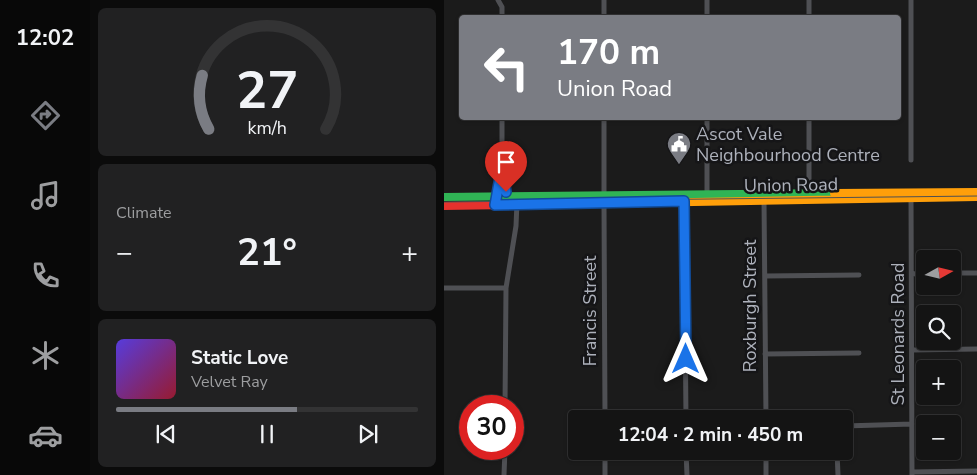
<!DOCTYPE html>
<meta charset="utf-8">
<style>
body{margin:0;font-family:"Nunito Sans",sans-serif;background:#212122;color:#f1f3f6;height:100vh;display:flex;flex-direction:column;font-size:19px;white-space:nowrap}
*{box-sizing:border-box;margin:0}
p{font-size:16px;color:#9d9ea0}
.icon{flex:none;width:28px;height:28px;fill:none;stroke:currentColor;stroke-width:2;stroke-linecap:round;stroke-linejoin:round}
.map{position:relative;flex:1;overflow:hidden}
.panel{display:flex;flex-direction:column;gap:8px;padding:8px;background:#0b0b0b;width:354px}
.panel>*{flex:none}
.top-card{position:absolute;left:15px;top:15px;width:442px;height:105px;border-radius:5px;box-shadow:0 1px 4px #0004,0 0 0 1px #333334;background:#7a7c83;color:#fff;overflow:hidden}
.needle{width:32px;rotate:82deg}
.controls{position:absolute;left:472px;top:250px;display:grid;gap:10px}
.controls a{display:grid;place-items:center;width:45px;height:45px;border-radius:5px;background:#141414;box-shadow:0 1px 4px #0004,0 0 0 1px #333334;font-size:25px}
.speed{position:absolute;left:15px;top:395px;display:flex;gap:10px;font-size:25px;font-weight:700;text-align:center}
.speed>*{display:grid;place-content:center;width:65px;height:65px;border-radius:50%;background:#141414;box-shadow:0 1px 4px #0004,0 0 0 1px #333334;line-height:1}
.speed .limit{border:8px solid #d22;background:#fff;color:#111}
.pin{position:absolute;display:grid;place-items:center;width:42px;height:42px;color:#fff;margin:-51px -21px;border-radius:50% 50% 50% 0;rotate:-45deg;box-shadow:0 0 5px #0007}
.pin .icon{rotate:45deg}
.me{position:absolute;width:55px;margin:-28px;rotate:0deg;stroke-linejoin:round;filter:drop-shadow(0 0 4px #0008)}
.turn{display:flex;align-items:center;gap:18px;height:105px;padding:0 15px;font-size:22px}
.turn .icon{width:65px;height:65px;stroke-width:2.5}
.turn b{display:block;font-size:35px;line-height:42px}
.big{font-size:38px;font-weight:700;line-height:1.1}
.panel .tile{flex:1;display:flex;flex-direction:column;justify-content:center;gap:8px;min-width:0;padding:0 18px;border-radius:8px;background:#212122}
.panel .dial{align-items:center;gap:0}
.dial svg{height:130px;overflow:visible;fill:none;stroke:#333334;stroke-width:7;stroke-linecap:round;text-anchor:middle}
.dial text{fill:#f1f3f6;stroke:none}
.song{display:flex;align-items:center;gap:15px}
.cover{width:60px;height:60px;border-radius:8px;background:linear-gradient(135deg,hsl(250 70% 55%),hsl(350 70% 35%))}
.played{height:5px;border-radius:2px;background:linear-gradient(90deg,#7a7c83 60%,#333334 60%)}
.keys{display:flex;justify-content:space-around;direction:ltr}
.heat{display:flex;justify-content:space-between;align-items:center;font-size:28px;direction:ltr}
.trip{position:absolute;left:124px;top:410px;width:285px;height:50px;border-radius:5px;background:#141414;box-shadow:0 1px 4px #0004,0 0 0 1px #333334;font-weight:700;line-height:50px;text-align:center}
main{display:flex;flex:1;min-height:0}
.dock{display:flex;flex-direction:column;width:90px;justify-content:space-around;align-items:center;background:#080808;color:#9d9ea0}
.dock .icon{width:35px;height:35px}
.dock .active{color:#7a7c83}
.dock b{font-size:22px;color:#f1f3f6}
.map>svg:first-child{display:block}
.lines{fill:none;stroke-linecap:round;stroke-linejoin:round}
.street{stroke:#4f5054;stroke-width:5}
.fast{stroke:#30b455;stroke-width:8}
.slow{stroke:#ff9f0a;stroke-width:8}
.jam{stroke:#e5322d;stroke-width:8}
.tram{stroke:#505052;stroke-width:1}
.route-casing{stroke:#114b97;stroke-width:12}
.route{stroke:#1a73e8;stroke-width:9}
.labels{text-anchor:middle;stroke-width:5;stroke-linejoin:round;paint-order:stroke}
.poi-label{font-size:18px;fill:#adb1bb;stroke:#151517;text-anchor:start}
.street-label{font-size:18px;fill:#adb1bb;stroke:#151517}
</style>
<main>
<nav class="dock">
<b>12:02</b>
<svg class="icon active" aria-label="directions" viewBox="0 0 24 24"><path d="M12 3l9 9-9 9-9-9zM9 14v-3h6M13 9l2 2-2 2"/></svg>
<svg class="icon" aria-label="music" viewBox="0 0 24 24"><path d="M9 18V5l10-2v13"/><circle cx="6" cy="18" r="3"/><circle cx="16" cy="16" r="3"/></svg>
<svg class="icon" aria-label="phone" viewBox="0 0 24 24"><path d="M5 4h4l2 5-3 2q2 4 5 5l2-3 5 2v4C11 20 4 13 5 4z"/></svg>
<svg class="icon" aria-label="climate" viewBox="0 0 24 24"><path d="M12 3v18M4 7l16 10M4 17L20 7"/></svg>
<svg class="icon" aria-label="car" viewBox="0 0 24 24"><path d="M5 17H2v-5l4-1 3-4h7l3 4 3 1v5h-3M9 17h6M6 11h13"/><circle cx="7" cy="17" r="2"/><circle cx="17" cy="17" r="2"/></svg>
</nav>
<section class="panel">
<div class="tile dial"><svg viewBox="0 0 100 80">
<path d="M14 69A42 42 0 1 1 86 69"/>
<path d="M14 69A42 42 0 0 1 10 36" stroke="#7a7c83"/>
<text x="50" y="56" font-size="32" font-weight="700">27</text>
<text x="50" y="72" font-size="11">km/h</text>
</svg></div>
<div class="tile"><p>Climate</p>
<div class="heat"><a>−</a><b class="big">21°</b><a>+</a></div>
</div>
<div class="tile">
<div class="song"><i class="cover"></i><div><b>Static Love</b><p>Velvet Ray</p></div></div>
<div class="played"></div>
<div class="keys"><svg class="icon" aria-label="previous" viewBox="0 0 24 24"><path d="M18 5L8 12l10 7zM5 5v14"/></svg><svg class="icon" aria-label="pause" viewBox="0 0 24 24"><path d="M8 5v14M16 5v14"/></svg><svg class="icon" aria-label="next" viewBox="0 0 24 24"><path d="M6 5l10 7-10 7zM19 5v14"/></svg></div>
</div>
</section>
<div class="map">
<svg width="534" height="475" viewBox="0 0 534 475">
<rect width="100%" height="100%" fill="#1b1b1b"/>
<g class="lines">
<!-- street -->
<path class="street" d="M54 0 58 7V18
M160 0V18
M263 0V18
M467 0V160
M365 18V0
M58 118V166L62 190 66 197V205
M365 194V118
M160 195V118
M467 196 468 475
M52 197 54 192 57 174
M263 197V118
M240 199 242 419
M320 200 322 419
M160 203 161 419
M509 273H534
M468 274 481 273
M321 276 415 275
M0 288H62
M468 350 534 349
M321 354 415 353
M61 406 62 288 72 226 73 202
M400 426 468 424
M161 451V475
M242 451 243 475
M322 451V475
M393 451 394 475
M468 472 534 471
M60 475 61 449"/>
<!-- fast -->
<path class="fast" d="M0 197 390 193"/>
<!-- slow -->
<path class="slow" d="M390 193 534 192
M194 203 534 197"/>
<!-- jam -->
<path class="jam" d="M0 206 194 203"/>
<!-- tram -->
<path class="tram" d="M0 202 534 196"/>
</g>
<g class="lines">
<!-- route casing -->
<g class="route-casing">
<path id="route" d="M62 192 58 166 51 205 240 201 242 359"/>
</g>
<!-- route -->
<use href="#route" class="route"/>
</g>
<!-- icons -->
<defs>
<g id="civic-pin" transform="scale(1.25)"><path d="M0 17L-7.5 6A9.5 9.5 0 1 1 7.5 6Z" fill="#7a7c83" stroke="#151517"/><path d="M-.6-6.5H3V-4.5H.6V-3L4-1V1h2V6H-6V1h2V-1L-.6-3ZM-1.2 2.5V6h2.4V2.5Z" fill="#fff"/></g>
</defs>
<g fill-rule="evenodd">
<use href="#civic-pin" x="235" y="144"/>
</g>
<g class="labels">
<!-- poi labels -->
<g class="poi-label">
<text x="252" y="140">Ascot Vale<tspan x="252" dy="21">Neighbourhood Centre</tspan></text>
</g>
<!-- street labels -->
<g class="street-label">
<text transform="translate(347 185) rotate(-1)" y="6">Union Road</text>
<text transform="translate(306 306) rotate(-90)" y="6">Roxburgh Street</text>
<text transform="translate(146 311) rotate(-90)" y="6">Francis Street</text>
<text transform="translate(454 334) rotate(-90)" y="6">St Leonards Road</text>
</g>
</g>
</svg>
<div class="controls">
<a><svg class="needle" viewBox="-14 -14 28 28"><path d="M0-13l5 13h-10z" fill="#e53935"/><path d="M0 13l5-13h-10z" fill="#9d9ea0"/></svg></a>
<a><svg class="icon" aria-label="search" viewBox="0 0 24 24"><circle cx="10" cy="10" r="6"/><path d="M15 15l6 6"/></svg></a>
<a>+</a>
<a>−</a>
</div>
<div class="speed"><div class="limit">30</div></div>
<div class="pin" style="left:62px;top:192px;background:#d93025"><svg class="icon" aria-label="arrive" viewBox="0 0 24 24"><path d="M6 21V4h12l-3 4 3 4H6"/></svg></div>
<svg class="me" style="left:242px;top:359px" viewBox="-20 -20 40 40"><path d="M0-17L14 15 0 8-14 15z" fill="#1a73e8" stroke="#fff" stroke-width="4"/></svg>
<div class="trip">12:04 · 2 min · 450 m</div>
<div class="top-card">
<div class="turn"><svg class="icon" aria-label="left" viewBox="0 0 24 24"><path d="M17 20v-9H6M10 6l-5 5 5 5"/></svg><div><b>170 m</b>Union Road</div></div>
</div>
</div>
</main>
